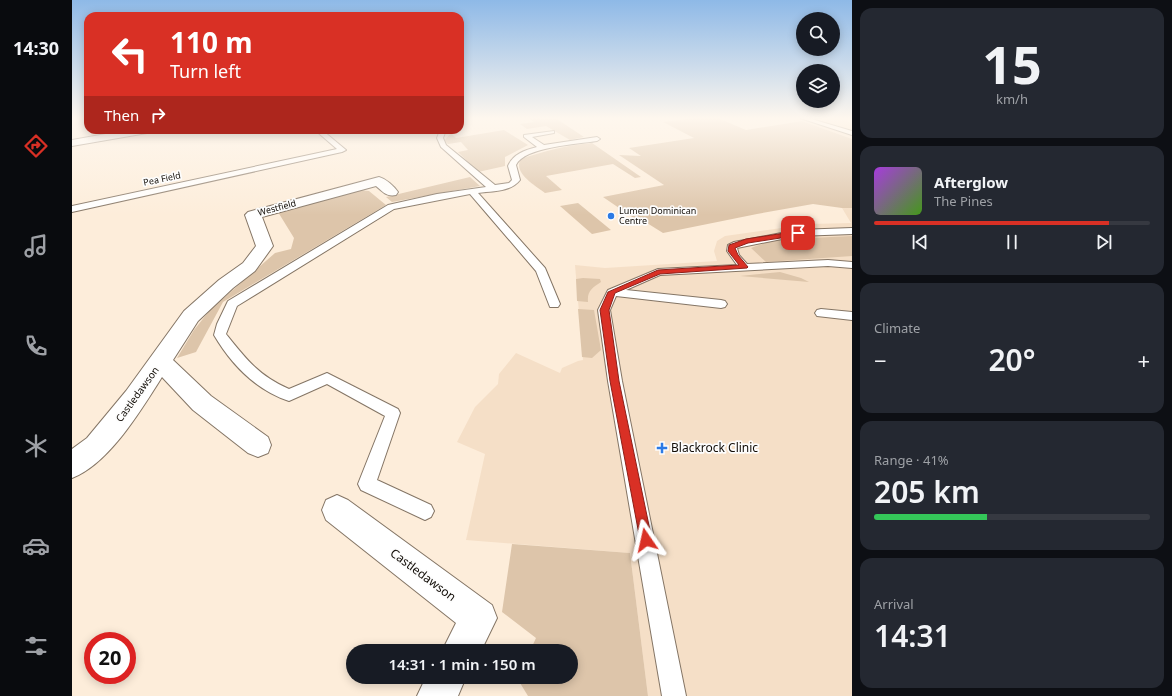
<!DOCTYPE html>
<meta charset="utf-8">
<style>
body{margin:0;font-family:"Noto Sans",sans-serif;background:#242831;color:#f1f3f6;height:100vh;display:flex;flex-direction:column;font-size:15px;white-space:nowrap}
*{box-sizing:border-box;margin:0}
p{font-size:13px;color:#9ea1a6}
.icon{flex:none;width:22px;height:22px;fill:none;stroke:currentColor;stroke-width:2;stroke-linecap:round;stroke-linejoin:round}
.map{position:relative;flex:1;overflow:hidden}
.details{display:flex;flex-direction:column;gap:8px;padding:8px;background:#0d0f14;width:320px}
.details>*{flex:none}
.top-card{position:absolute;left:12px;top:12px;width:380px;height:122px;border-radius:12px;box-shadow:0 2px 10px #0003;background:#d93025;color:#fff;overflow:hidden}
.controls{position:absolute;left:724px;top:12px;display:grid;gap:8px}
.controls a{display:grid;place-items:center;width:44px;height:44px;border-radius:50%;background:#171b24;box-shadow:0 2px 10px #0003;font-size:20px}
.speed{position:absolute;left:12px;top:632px;display:flex;gap:8px;font-size:20px;font-weight:700;text-align:center}
.speed>*{display:grid;place-content:center;width:52px;height:52px;border-radius:50%;background:#171b24;box-shadow:0 2px 10px #0003;line-height:1}
.speed .limit{border:6px solid #d22;background:#fff;color:#111}
.pin{position:absolute;display:grid;place-items:center;width:34px;height:34px;color:#fff;margin:-17px;border-radius:8px;box-shadow:0 2px 6px #0006}
.me{position:absolute;width:44px;margin:-22px;rotate:349deg;stroke-linejoin:round;filter:drop-shadow(0 0 3px #0008)}
.turn{display:flex;align-items:center;gap:14px;height:84px;padding:0 20px;font-size:18px}
.turn .icon{width:52px;height:52px;stroke-width:2.5}
.turn b{display:block;font-size:28px;line-height:34px}
.then{display:flex;align-items:center;height:38px;padding:0 20px;background:#0003;gap:8px;font-size:15px}
.big{font-size:30px;font-weight:600;line-height:1.1}
.details .tile{flex:1;display:flex;flex-direction:column;justify-content:center;gap:6px;min-width:0;padding:0 14px;border-radius:12px;background:#242831}
.details .dial{align-items:center;gap:0}
.dial b{font-size:52px;line-height:1}
.song{display:flex;align-items:center;gap:12px}
.cover{width:48px;height:48px;border-radius:6px;background:linear-gradient(135deg,hsl(280 70% 55%),hsl(100 70% 35%))}
.played{height:4px;border-radius:2px;background:linear-gradient(90deg,#d93025 85%,#363941 85%)}
.keys{display:flex;justify-content:space-around;direction:ltr}
.heat{display:flex;justify-content:space-between;align-items:center;font-size:22px;direction:ltr}
.charge{height:6px;border-radius:3px;background:linear-gradient(90deg,#34c759 41%,#363941 0)}
.trip{position:absolute;left:274px;top:644px;width:232px;height:40px;border-radius:20px;background:#171b24;box-shadow:0 2px 10px #0003;font-weight:600;line-height:40px;text-align:center}
main{display:flex;flex:1;min-height:0}
.tabs{display:flex;flex-direction:column;width:72px;justify-content:space-around;align-items:center;background:#090b0e;color:#9ea1a6}
.tabs .icon{width:28px;height:28px}
.tabs .active{color:#d93025}
.tabs b{font-size:18px;color:#f1f3f6}
.map>svg:first-child{display:block}
.built{fill:#f5dfc7}
.green{fill:#ddc5aa}
.lines{fill:none;stroke-linecap:round;stroke-linejoin:round}
.lane-casing{stroke:#847565;stroke-width:2}
.street-casing{stroke:#847565;stroke-width:2}
.highway-casing{stroke:#847565;stroke-width:2}
.lane{fill:#fff;fill-rule:evenodd}
.street{fill:#fff;fill-rule:evenodd}
.highway{fill:#fff;fill-rule:evenodd}
.route{fill:#d93025;stroke:#8d1f18}
.poi-dot{fill:#2b7ae5;stroke:#fdfdfd;stroke-width:1.5}
.labels{text-anchor:middle;stroke-width:3.5;stroke-linejoin:round;paint-order:stroke}
.far-street-label{font-size:9px;fill:#120d07;stroke:#fdfdfd}
.far-poi-label{font-size:9px;fill:#120d07;stroke:#fdfdfd;text-anchor:start}
.street-label{font-size:10px;fill:#120d07;stroke:#fdfdfd}
.near-poi-label{font-size:12px;fill:#120d07;stroke:#fdfdfd;text-anchor:start}
.near-street-label{font-size:12px;fill:#120d07;stroke:#fdfdfd}
</style>
<main>
<nav class="tabs">
<b>14:30</b>
<svg class="icon active" aria-label="directions" viewBox="0 0 24 24"><path d="M12 3l9 9-9 9-9-9zM9 14v-3h6M13 9l2 2-2 2"/></svg>
<svg class="icon" aria-label="music" viewBox="0 0 24 24"><path d="M9 18V5l10-2v13"/><circle cx="6" cy="18" r="3"/><circle cx="16" cy="16" r="3"/></svg>
<svg class="icon" aria-label="phone" viewBox="0 0 24 24"><path d="M5 4h4l2 5-3 2q2 4 5 5l2-3 5 2v4C11 20 4 13 5 4z"/></svg>
<svg class="icon" aria-label="climate" viewBox="0 0 24 24"><path d="M12 3v18M4 7l16 10M4 17L20 7"/></svg>
<svg class="icon" aria-label="car" viewBox="0 0 24 24"><path d="M5 17H2v-5l4-1 3-4h7l3 4 3 1v5h-3M9 17h6M6 11h13"/><circle cx="7" cy="17" r="2"/><circle cx="17" cy="17" r="2"/></svg>
<svg class="icon" aria-label="filters" viewBox="0 0 24 24"><path d="M4 7h16M4 17h16"/><circle cx="9" cy="7" r="2"/><circle cx="15" cy="17" r="2"/></svg>
</nav>
<div class="map">
<svg width="780" height="696" viewBox="0 0 780 696">
<rect width="100%" height="100%" fill="#fdedda"/>
<!-- built -->
<path class="built" d="M721 118H768L780 124V139Z
M770 208H780V696H576L558 553 394 540 413 454 385 442 403 407 426 384 427 374 444 353 488 373 490 368 506 361 511 360 503 265 533 268 645 261 642 251 645 241 653 236 738 224 779 223Z"/>
<!-- green -->
<path class="green" d="M456 118 485 119 512 137 498 140 474 126 455 129 448 124 462 122Z
M622 118H646L674 130 730 121 780 139V208H770L741 204 685 214 591 233 575 223H569L531 197 592 185 547 155 569 156 557 148 622 138 591 122Z
M432 130 456 145 433 157V166L406 172 386 152 396 150 389 142 376 144 372 141 379 133 384 138Z
M520 143 569 177 563 178 541 164 474 176 490 190 473 193C464 186 440 173 449 159 472 151 496 145 520 143Z
M398 177 408 186 320 202 314 197Z
M287 190 297 191 314 205 151 302 124 352 105 358 122 330 138 310 203 253 219 249 222 238 206 212Z
M506 203 539 230 520 234 488 206Z
M780 236V256L694 262 679 248C690 243 717 236 729 239 735 241 736 244 743 243L739 238Z
M708 272 729 278 737 282 668 276Z
M511 278 528 279 529 282C520 288 515 291 516 302L505 301 504 279Z
M506 309 522 310 529 350 520 358 510 357Z
M440 544 558 553 576 696H456L445 678V677H499V651H458L464 638 430 612Z"/>
<g class="lines">
<!-- lane casing -->
<g class="lane-casing">
<path id="lane" d="M728 118H736L780 131V135Z
M243 130H250L274 150 270 152 0 212V206L265 149Z
M368 130H374L371 138 374 145 423 185 437 183 440 180 436 166C441 154 453 150 465 147L452 137V135L482 131V133L460 137 472 145 525 137 528 139 525 141C506 144 452 147 444 165L448 180C439 192 420 191 406 193L473 268 488 304 486 307H478L464 271 398 194 322 209 165 306 154 334C174 359 187 376 217 389L255 373 326 409 328 413 305 480 359 505 362 511 359 517 353 520 289 490 286 484 313 416 255 384 217 401C184 390 159 364 142 335L145 324 156 301 316 205 365 194 414 187 369 147 365 138Z
M780 228V234L725 236 665 248 667 255 675 264 756 260 780 262V268L756 266 588 275 554 290 649 300 653 301 655 304 653 307 649 308 544 296 538 310 550 381 614 696H590L536 381 526 310 536 290 586 269 665 265 655 251 656 245 662 242 725 230Z
M749 309 780 312V320L745 316 743 313 745 310Z"/>
</g>
<!-- street casing -->
<g class="street-casing">
<path id="street" d="M307 177C314 179 322 186 326 192L324 195C315 197 311 192 304 186L190 217 201 246 183 271 161 288 126 321 101 360 139 396 196 437 199 445 196 453 186 457 176 453 121 410 90 377C69 410 37 464 0 478V449L15 438 54 391 112 311 147 280 171 263 184 246 173 215 176 212Z
M265 495 276 500 420 605 425 618 409 651H370L384 623 254 520 250 510 254 500Z
M354 677H394L386 696H345Z"/>
</g>
<!-- highway casing -->
<g class="highway-casing">
<path id="highway" d="M56 130H80L75 133 0 146V140Z"/>
</g>
<!-- lane -->
<use href="#lane" class="lane"/>
<!-- street -->
<use href="#street" class="street"/>
<!-- highway -->
<use href="#highway" class="highway"/>
</g>
<!-- sky -->
<linearGradient id="sky" x2="0" y2="1"><stop stop-color="#8eb9e7"/><stop offset="0.55" stop-color="#fef7ee"/><stop offset="1" stop-color="#fef7ee" stop-opacity="0"/></linearGradient>
<rect width="780" height="215" fill="url(#sky)"/>
<!-- route -->
<path class="route" d="M726 231 728 232V235L676 243 663 248 666 255 676 267 675 268 588 274 543 293 537 310 547 381 580 540 578 545 574 547 569 545 538 381 528 310 536 292 586 270 667 265 656 251 657 245 674 239Z"/>
<!-- markers -->
<g class="poi-dot">
<circle cx="539" cy="216" r="4"/>
<path d="M588 442h4v4h4v4h-4v4h-4v-4h-4v-4h4z"/>
</g>
<g class="labels">
<!-- far-street labels -->
<g class="far-street-label">
<text transform="translate(90 179) rotate(-12)" y="3">Pea Field</text>
<text transform="translate(205 208) rotate(-15)" y="3">Westfield</text>
</g>
<!-- far-poi labels -->
<g class="far-poi-label">
<text x="547" y="214">Lumen Dominican<tspan x="547" dy="10">Centre</tspan></text>
</g>
<!-- street labels -->
<g class="street-label">
<text transform="translate(65 394) rotate(-54)" y="4">Castledawson</text>
</g>
<!-- near-poi labels -->
<g class="near-poi-label">
<text x="599" y="452">Blackrock Clinic</text>
</g>
<!-- near-street labels -->
<g class="near-street-label">
<text transform="translate(351 575) rotate(37)" y="4">Castledawson</text>
</g>
</g>
</svg>
<div class="controls">
<a><svg class="icon" aria-label="search" viewBox="0 0 24 24"><circle cx="10" cy="10" r="6"/><path d="M15 15l6 6"/></svg></a>
<a><svg class="icon" aria-label="layers" viewBox="0 0 24 24"><path d="M12 4l9 5-9 5-9-5zM3 14l9 5 9-5"/></svg></a>
</div>
<div class="speed"><div class="limit">20</div></div>
<div class="pin" style="left:726px;top:233px;background:#d93025"><svg class="icon" aria-label="arrive" viewBox="0 0 24 24"><path d="M6 21V4h12l-3 4 3 4H6"/></svg></div>
<svg class="me" style="left:574px;top:540px" viewBox="-20 -20 40 40"><path d="M0-17L14 15 0 8-14 15z" fill="#d93025" stroke="#fff" stroke-width="4"/></svg>
<div class="trip">14:31 · 1 min · 150 m</div>
<div class="top-card">
<div class="turn"><svg class="icon" aria-label="left" viewBox="0 0 24 24"><path d="M17 20v-9H6M10 6l-5 5 5 5"/></svg><div><b>110 m</b>Turn left</div></div>
<div class="then">Then<svg class="icon" aria-label="right" viewBox="0 0 24 24"><path d="M7 20v-9h11M14 6l5 5-5 5"/></svg></div>
</div>
</div>
<section class="details">
<div class="tile dial"><b>15</b><p>km/h</p></div>
<div class="tile">
<div class="song"><i class="cover"></i><div><b>Afterglow</b><p>The Pines</p></div></div>
<div class="played"></div>
<div class="keys"><svg class="icon" aria-label="previous" viewBox="0 0 24 24"><path d="M18 5L8 12l10 7zM5 5v14"/></svg><svg class="icon" aria-label="pause" viewBox="0 0 24 24"><path d="M8 5v14M16 5v14"/></svg><svg class="icon" aria-label="next" viewBox="0 0 24 24"><path d="M6 5l10 7-10 7zM19 5v14"/></svg></div>
</div>
<div class="tile"><p>Climate</p>
<div class="heat"><a>−</a><b class="big">20°</b><a>+</a></div>
</div>
<div class="tile"><p>Range · 41%</p><b class="big">205 km</b><div class="charge"></div></div>
<div class="tile"><p>Arrival</p><b class="big">14:31</b></div>
</section>
</main>
